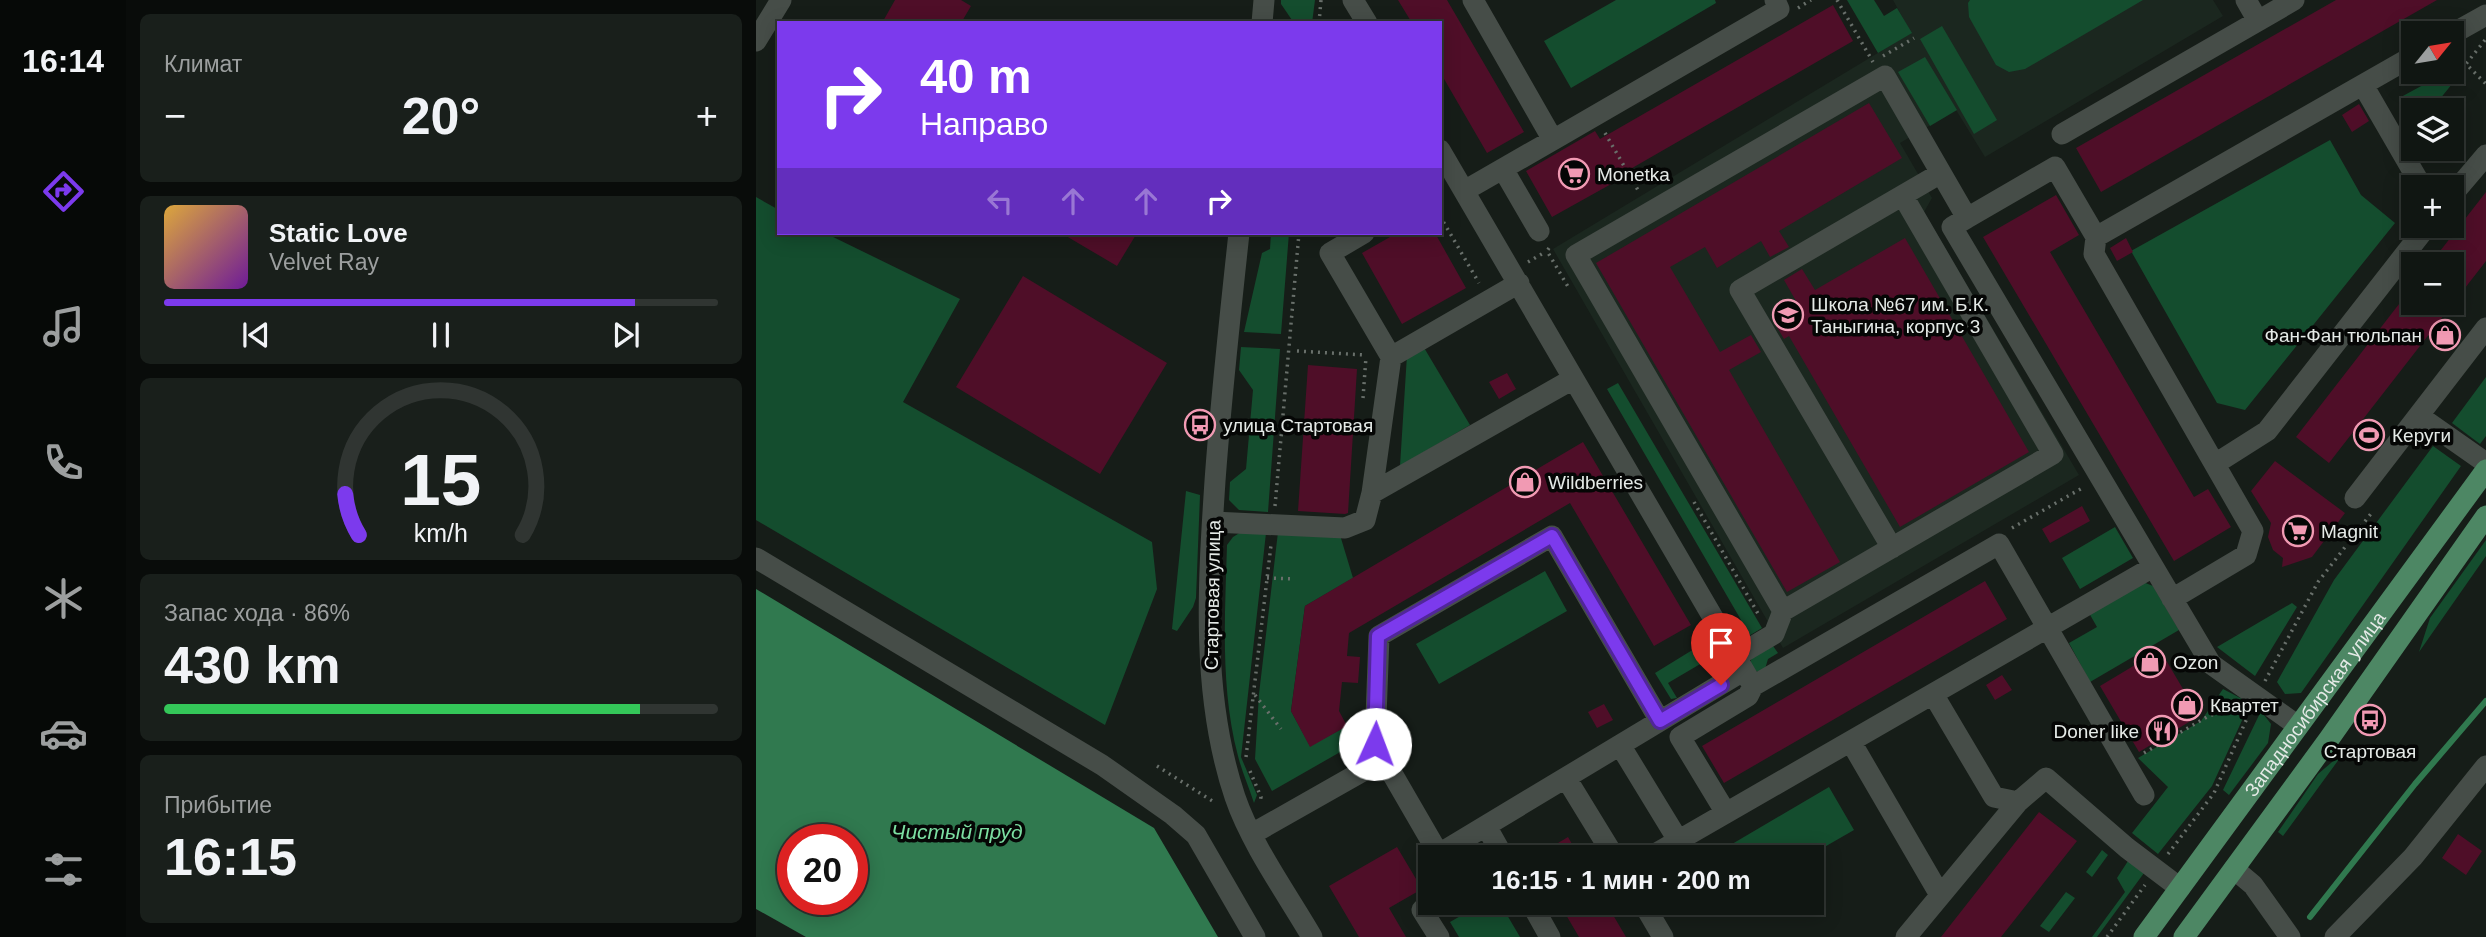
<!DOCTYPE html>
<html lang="ru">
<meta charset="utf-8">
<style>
body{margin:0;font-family:Helvetica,sans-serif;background:#191f1b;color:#f1f3f6;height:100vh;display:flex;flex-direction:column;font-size:26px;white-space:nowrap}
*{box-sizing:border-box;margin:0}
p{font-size:23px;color:#9c9f9f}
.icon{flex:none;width:38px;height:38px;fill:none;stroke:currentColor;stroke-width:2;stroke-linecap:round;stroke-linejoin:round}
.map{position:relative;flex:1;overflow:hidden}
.details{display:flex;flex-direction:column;gap:14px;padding:14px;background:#090c0a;width:630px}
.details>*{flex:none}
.top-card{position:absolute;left:21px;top:21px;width:665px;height:214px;border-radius:0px;box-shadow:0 4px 18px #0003,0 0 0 2px #303532;background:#7c3aed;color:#fff;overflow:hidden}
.needle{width:46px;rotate:60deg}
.buttons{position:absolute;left:1645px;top:21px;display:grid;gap:14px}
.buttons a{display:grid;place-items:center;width:63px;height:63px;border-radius:0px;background:#101612;box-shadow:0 4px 18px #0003,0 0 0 2px #303532;font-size:35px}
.speed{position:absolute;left:21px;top:824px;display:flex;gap:14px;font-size:35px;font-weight:700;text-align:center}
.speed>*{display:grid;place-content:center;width:91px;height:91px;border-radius:50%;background:#101612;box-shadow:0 4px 18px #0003,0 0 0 2px #303532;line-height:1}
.speed .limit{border:10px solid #d22;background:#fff;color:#111}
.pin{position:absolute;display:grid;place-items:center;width:60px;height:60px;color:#fff;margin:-72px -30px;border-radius:50% 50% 50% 0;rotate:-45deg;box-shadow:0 0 7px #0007}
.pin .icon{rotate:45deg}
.me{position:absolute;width:77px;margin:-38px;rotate:2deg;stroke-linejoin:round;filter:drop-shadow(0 0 5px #0008)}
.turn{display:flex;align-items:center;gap:24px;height:147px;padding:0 28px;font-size:32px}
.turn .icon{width:91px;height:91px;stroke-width:2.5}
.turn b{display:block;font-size:49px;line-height:60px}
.lanes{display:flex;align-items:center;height:66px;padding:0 28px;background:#0003;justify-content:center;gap:35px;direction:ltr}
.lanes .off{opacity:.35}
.big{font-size:52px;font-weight:700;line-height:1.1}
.details .widget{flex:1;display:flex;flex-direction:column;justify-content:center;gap:10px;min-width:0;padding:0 24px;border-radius:10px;background:#191f1b}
.details .dial{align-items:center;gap:0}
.dial svg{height:182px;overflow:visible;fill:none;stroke:#303532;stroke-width:7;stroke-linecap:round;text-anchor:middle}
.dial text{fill:#f1f3f6;stroke:none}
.song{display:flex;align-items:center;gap:21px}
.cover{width:84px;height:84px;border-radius:10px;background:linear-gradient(135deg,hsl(40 70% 55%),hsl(280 70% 35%))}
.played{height:7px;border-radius:4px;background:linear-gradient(90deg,#7c3aed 85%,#303532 85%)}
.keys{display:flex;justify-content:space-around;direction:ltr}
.heat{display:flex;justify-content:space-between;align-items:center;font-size:38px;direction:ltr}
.charge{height:10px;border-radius:5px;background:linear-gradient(90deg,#34c759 86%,#303532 0)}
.trip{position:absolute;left:662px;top:845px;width:406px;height:70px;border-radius:0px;background:#101612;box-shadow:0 4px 18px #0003,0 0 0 2px #303532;font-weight:700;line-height:70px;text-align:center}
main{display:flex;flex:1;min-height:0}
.tab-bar{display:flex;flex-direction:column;width:126px;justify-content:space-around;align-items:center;background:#060907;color:#9c9f9f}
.tab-bar .icon{width:49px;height:49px}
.tab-bar .on{color:#7c3aed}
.tab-bar b{font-size:32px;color:#f1f3f6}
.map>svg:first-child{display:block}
.built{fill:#1b271f}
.green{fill:#144d2e}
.water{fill:#30794f;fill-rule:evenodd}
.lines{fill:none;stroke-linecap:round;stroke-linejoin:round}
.stream{stroke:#30794f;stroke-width:6}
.building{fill:#4f0e28}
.path{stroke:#69706b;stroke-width:3.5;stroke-dasharray:2 5;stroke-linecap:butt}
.minor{stroke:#464d48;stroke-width:21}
.major{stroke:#4d8764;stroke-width:21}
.route-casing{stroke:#51269a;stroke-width:18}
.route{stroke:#7c3aed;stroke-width:12}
.labels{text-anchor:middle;stroke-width:7;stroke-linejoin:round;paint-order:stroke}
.poi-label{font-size:19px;fill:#e5eae7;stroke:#050605;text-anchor:start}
.street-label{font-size:19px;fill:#e5eae7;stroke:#050605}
.water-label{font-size:21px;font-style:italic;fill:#7cdfa2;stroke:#050605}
</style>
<main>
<nav class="tab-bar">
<b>16:14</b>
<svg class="icon on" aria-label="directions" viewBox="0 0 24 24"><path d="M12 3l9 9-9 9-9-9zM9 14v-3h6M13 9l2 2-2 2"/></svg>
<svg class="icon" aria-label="music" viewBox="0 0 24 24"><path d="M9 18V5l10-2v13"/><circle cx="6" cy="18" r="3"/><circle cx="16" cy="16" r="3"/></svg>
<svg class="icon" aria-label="phone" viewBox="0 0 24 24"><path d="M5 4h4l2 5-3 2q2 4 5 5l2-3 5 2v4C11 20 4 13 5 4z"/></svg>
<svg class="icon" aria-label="climate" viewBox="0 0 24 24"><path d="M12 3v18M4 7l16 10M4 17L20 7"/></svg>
<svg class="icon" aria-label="car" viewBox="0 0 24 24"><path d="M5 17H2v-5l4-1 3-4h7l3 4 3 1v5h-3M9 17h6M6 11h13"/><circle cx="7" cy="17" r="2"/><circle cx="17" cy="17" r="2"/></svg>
<svg class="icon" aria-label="filters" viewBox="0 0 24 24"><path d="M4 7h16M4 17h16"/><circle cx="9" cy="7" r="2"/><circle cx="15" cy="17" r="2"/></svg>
</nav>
<section class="details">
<div class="widget"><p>Климат</p>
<div class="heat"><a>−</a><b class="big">20°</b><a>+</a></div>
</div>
<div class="widget">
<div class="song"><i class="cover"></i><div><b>Static Love</b><p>Velvet Ray</p></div></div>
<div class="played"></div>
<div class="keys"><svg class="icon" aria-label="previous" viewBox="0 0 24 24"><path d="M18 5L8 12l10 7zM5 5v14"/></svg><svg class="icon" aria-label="pause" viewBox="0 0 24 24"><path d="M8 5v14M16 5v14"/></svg><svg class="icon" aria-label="next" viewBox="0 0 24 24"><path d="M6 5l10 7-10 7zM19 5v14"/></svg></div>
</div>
<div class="widget dial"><svg viewBox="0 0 100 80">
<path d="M14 69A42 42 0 1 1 86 69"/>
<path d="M14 69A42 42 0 0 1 8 51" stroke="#7c3aed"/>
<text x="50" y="56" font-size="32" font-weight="700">15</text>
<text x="50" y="72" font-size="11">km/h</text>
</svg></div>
<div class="widget"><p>Запас хода · 86%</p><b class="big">430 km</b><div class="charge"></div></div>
<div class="widget"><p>Прибытие</p><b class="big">16:15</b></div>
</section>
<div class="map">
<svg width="1730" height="937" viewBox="0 0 1730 937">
<rect width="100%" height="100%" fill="#161d18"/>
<!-- built -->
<path class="built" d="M1137 0H1457L1467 16 1229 157 1200 110 1144 143 1176 198 1168 212 1323 475 1027 648 797 249 1155 33Z"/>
<!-- green -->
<path class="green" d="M525 0H559L556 23H538L525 4Z
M860 0H959L960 3 815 88 788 41Z
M1091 0H1118L1128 16 1141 8 1156 33 1122 53Z
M1214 0H1387L1269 69 1253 72 1240 65 1213 17 1212 3Z
M1186 26 1241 120 1218 134 1164 39Z
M1169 57 1201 110 1174 126 1142 72Z
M1706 63 1709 68 1675 110H1657V119L1645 97 1691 72H1696V69Z
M1574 140 1605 195 1639 223 1489 410 1461 403 1375 251Z
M0 197 23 210V233H69L204 299 147 402 396 542 401 589 349 725 0 520Z
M515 233H533L525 334 488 332 506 253 514 249Z
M667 346 714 425 644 466 651 355Z
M485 347 524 349 512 512 483 510 473 500 474 482 490 469 497 390 483 370Z
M1730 377V436L1724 444 1696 423Z
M862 383 1006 628 981 643 972 628 985 620 851 389Z
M1677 446 1705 466 1545 693 1529 694 1521 682 1578 580Z
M430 491 444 495 440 598 437 607 421 631 416 629Z
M1359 527 1377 558 1324 589 1306 558Z
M485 532 510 533 485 757 501 795 498 803C493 787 486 772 482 756 464 687 469 616 471 545L477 537Z
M522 532 584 535 597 578 549 606 535 711 554 746 591 726 600 743 516 791 499 759 503 694Z
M1730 540V556L1663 652 1674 618Z
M789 571 811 611 683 684 660 644Z
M1387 582 1397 586 1423 630 1334 682 1313 643 1341 627 1333 613Z
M1536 603 1541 607 1499 676 1461 647Z
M951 641 968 669 960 674 951 660 912 683 921 698 915 699 899 673Z
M1017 646 1022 653 1012 659 1009 669 1004 672 999 671 994 663 996 657Z
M1467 689 1494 703 1456 786 1402 854 1376 833 1412 787 1382 758 1445 721Z
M1505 711 1515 724 1512 743 1473 795 1467 790Z
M1589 751 1527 836 1522 832 1562 774Z
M1073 787 1098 830 1051 857H954Z
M1346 850 1352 855 1336 877 1330 872Z
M1372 861 1388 873 1341 937H1336L1369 892 1361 878Z
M1310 892 1319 898 1293 932 1284 926Z
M727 903H744L764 937H703L694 922Z"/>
<!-- water -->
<path class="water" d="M0 589 398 828 462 937H50L0 909ZM37 840H96V900H37Z"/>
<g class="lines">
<!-- stream -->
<path class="stream" d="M1554 917 1659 784 1730 701"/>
</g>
<!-- building -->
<path class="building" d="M139 0H205L215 6 205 23H126Z
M642 0H691L768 132 731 153 684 72V23H656Z
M1580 0H1681L1345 192 1320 148Z
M1077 5 1097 41 864 175 866 178 796 217 770 171 839 131 844 139Z
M1113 103 1146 158 1023 231 1033 247 1014 257 1005 241 961 268 949 247 914 267 964 352 995 335 1005 352 973 370 1084 562 1031 592 840 263Z
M1603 104 1613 121 1596 132 1586 115Z
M1730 192V261L1573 463 1540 437 1657 286V303H1696V264H1674Z
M1300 195 1323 235 1294 252 1438 497 1452 489 1475 527 1418 561 1227 237Z
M305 233H381L361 266Z
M641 233H679L710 288 646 324 606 253Z
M1149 238 1273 452 1144 527 1033 336 1028 339 1018 322 1023 319 1020 313 1040 301 1028 280 1046 269 1059 290Z
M1370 238 1377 252 1361 261 1354 248Z
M267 276 411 363 344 474 200 387Z
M552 365 601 369 592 513 589 514 542 511Z
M751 373 760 389 743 399 733 382Z
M827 442 935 625 898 646 814 503 593 633 591 656 604 657 602 683 586 682 583 711 591 726 554 747 535 711 549 606Z
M1519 461 1589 513 1556 557 1526 567 1527 558 1517 550 1512 537 1515 523 1495 491Z
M1326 506 1334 521 1294 543 1286 529Z
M1229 581 1251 619 968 783 946 746Z
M1404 650 1443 716 1383 752 1344 686Z
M1246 675 1256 690 1239 700 1230 685Z
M848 704 857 720 841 728 832 712Z
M1283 812 1321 841 1245 937H1185Z
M1702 834 1726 851 1710 875 1686 858Z
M812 837 824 858H777Z
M641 847 666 889 633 908 650 937H603L573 886Z
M803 903H850L870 937H823Z"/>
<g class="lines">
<!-- path -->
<path class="path" d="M1081 0 1117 62
M1042 8 1055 0
M563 23 565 0
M1729 40 1710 64 1730 84
M1127 56 1158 38
M849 133 882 190
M684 216 723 283
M793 248 791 251 814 290
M772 262 789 252
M541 351 609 355
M607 398 610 357
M938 502 1004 617
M519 506 543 233
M1256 528 1328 487
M511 578 538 579
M1509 681 1562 582 1617 511
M499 695 525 729
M1388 753 1451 717 1477 706
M490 757 515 545
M401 766 458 802
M494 771 505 797 504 802
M1412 854 1458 793 1492 716
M1351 937 1389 885"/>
<!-- minor -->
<path class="minor" d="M597 0 611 23
M717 0 797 140 1023 9 1019 0
M1490 0 1502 21 1538 0
M506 23 508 0
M1696 34 1730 15
M0 41 25 0
M1607 85 1666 187
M1306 134 1502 21
M684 150 997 686 1243 544 1388 795
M747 169 783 231
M1185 173 1211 218 1196 227 1455 664 1542 726
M708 191 797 140
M1696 195 1730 155
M1211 218 1299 167 1340 237 1338 254 1497 531 1490 555 1416 599
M483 233C474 316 465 398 459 481 452 586 445 696 479 797 495 844 531 894 556 937
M608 233 574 253 635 357 763 283
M1340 237 1657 56
M1663 416 1730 463
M1459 464 1511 431 1671 226
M616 493 635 357
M1599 498 1730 328
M457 522 589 528 609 520 616 493 817 379
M1136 548 984 290 1185 173 1129 76 820 255 1027 611 1297 454 1147 196
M0 558 346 765 417 815 440 835 499 937
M979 657 1018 634 1027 611
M1177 694 1238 797 1262 802
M1095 742 1184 895
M864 745 922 840
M810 778 859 858
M970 813 924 737 992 696 997 686
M730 826 748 858
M496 834 628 759
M683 854 987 671
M685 858 619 744 623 636 796 536 904 721
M892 858 1397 567
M1478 869 1497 885 1534 937
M674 903 666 910 683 937
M775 903 794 937
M887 903 907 937
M1150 937 1262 802 1290 778 1371 848 1424 888
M1579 937 1657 857 1730 766"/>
<!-- major -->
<g class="major">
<path id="s1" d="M1388 937 1730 470"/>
<path d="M1428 937 1573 739 1730 516"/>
</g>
</g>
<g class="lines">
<!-- route casing -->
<g class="route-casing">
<path id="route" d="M619 744 622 636 796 536 904 721 965 685"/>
</g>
<!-- route -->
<use href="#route" class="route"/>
</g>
<!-- icons -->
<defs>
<g id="supermarket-ring" transform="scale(1.575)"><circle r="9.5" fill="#050605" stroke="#f19ab3" stroke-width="1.5"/><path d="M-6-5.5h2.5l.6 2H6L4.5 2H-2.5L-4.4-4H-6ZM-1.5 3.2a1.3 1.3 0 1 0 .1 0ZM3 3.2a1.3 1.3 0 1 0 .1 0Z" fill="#f19ab3"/></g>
<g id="school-ring" transform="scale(1.575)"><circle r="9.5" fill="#050605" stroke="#f19ab3" stroke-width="1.5"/><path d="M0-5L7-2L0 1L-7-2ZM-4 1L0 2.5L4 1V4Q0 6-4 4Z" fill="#f19ab3"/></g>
<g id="shop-ring" transform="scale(1.575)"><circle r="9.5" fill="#050605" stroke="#f19ab3" stroke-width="1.5"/><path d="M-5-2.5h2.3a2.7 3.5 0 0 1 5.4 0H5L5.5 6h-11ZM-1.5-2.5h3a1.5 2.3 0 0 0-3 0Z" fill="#f19ab3"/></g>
<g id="bus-ring" transform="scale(1.575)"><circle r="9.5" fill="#050605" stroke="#f19ab3" stroke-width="1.5"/><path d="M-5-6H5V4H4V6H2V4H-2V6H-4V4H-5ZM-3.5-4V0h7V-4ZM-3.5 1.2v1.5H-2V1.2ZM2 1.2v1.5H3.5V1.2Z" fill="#f19ab3"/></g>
<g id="stadium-ring" transform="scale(1.575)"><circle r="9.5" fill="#050605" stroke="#f19ab3" stroke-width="1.5"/><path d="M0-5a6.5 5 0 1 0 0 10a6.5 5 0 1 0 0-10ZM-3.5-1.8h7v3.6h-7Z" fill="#f19ab3"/></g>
<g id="restaurant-ring" transform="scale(1.575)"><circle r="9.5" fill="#050605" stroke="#f19ab3" stroke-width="1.5"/><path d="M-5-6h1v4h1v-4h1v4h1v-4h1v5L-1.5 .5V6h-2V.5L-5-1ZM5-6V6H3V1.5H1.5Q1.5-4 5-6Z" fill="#f19ab3"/></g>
</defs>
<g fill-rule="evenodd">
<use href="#supermarket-ring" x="818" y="174"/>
<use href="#school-ring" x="1032" y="315"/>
<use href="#shop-ring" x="1689" y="335"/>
<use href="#bus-ring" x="444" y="425"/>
<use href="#stadium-ring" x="1613" y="435"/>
<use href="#shop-ring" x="769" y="482"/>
<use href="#supermarket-ring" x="1542" y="531"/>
<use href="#shop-ring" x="1394" y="662"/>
<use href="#shop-ring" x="1431" y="705"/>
<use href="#bus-ring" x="1614" y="720"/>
<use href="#restaurant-ring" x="1406" y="731"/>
</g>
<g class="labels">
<!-- poi labels -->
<g class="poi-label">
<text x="841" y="181">Monetka</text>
<text x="1055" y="311">Школа №67 им. Б.К.<tspan x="1055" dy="22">Таныгина, корпус 3</tspan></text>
<text x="1666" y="342" text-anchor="end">Фан-Фан тюльпан</text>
<text x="467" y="432">улица Стартовая</text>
<text x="1636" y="442">Керуги</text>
<text x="792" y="489">Wildberries</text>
<text x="1565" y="538">Magnit</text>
<text x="1417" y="669">Ozon</text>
<text x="1454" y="712">Квартет</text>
<text x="1383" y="738" text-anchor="end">Doner like</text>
<text x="1614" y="758" text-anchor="middle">Стартовая</text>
</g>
<!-- street labels -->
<g class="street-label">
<text transform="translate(456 595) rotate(-89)" y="7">Стартовая улица</text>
<text dy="7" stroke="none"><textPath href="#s1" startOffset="289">Западносибирская улица</textPath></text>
</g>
<!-- water labels -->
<g class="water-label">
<text x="201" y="839">Чистый пруд</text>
</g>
</g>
</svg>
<div class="buttons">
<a><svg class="needle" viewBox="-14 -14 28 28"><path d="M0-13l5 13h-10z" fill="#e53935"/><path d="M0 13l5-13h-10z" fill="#9c9f9f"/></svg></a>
<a><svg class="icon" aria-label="layers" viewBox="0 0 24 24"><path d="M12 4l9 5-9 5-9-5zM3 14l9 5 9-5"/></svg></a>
<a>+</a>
<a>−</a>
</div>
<div class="speed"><div class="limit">20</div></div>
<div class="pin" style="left:965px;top:685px;background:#d93025"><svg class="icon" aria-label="arrive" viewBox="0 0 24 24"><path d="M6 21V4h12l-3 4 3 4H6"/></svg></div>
<svg class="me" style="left:619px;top:744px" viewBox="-20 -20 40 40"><circle r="19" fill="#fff"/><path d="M0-13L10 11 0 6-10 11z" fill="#7c3aed"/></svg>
<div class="trip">16:15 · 1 мин · 200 m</div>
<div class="top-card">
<div class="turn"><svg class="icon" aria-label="right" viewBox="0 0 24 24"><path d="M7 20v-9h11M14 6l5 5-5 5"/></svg><div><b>40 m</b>Направо</div></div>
<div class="lanes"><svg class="icon off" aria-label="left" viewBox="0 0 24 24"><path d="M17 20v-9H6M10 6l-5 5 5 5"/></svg><svg class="icon off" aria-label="ahead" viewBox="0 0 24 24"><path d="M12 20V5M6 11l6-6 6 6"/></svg><svg class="icon off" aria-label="ahead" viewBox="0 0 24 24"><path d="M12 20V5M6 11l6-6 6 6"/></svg><svg class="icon" aria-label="right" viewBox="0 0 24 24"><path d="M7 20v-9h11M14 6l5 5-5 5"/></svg></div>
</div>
</div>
</main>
